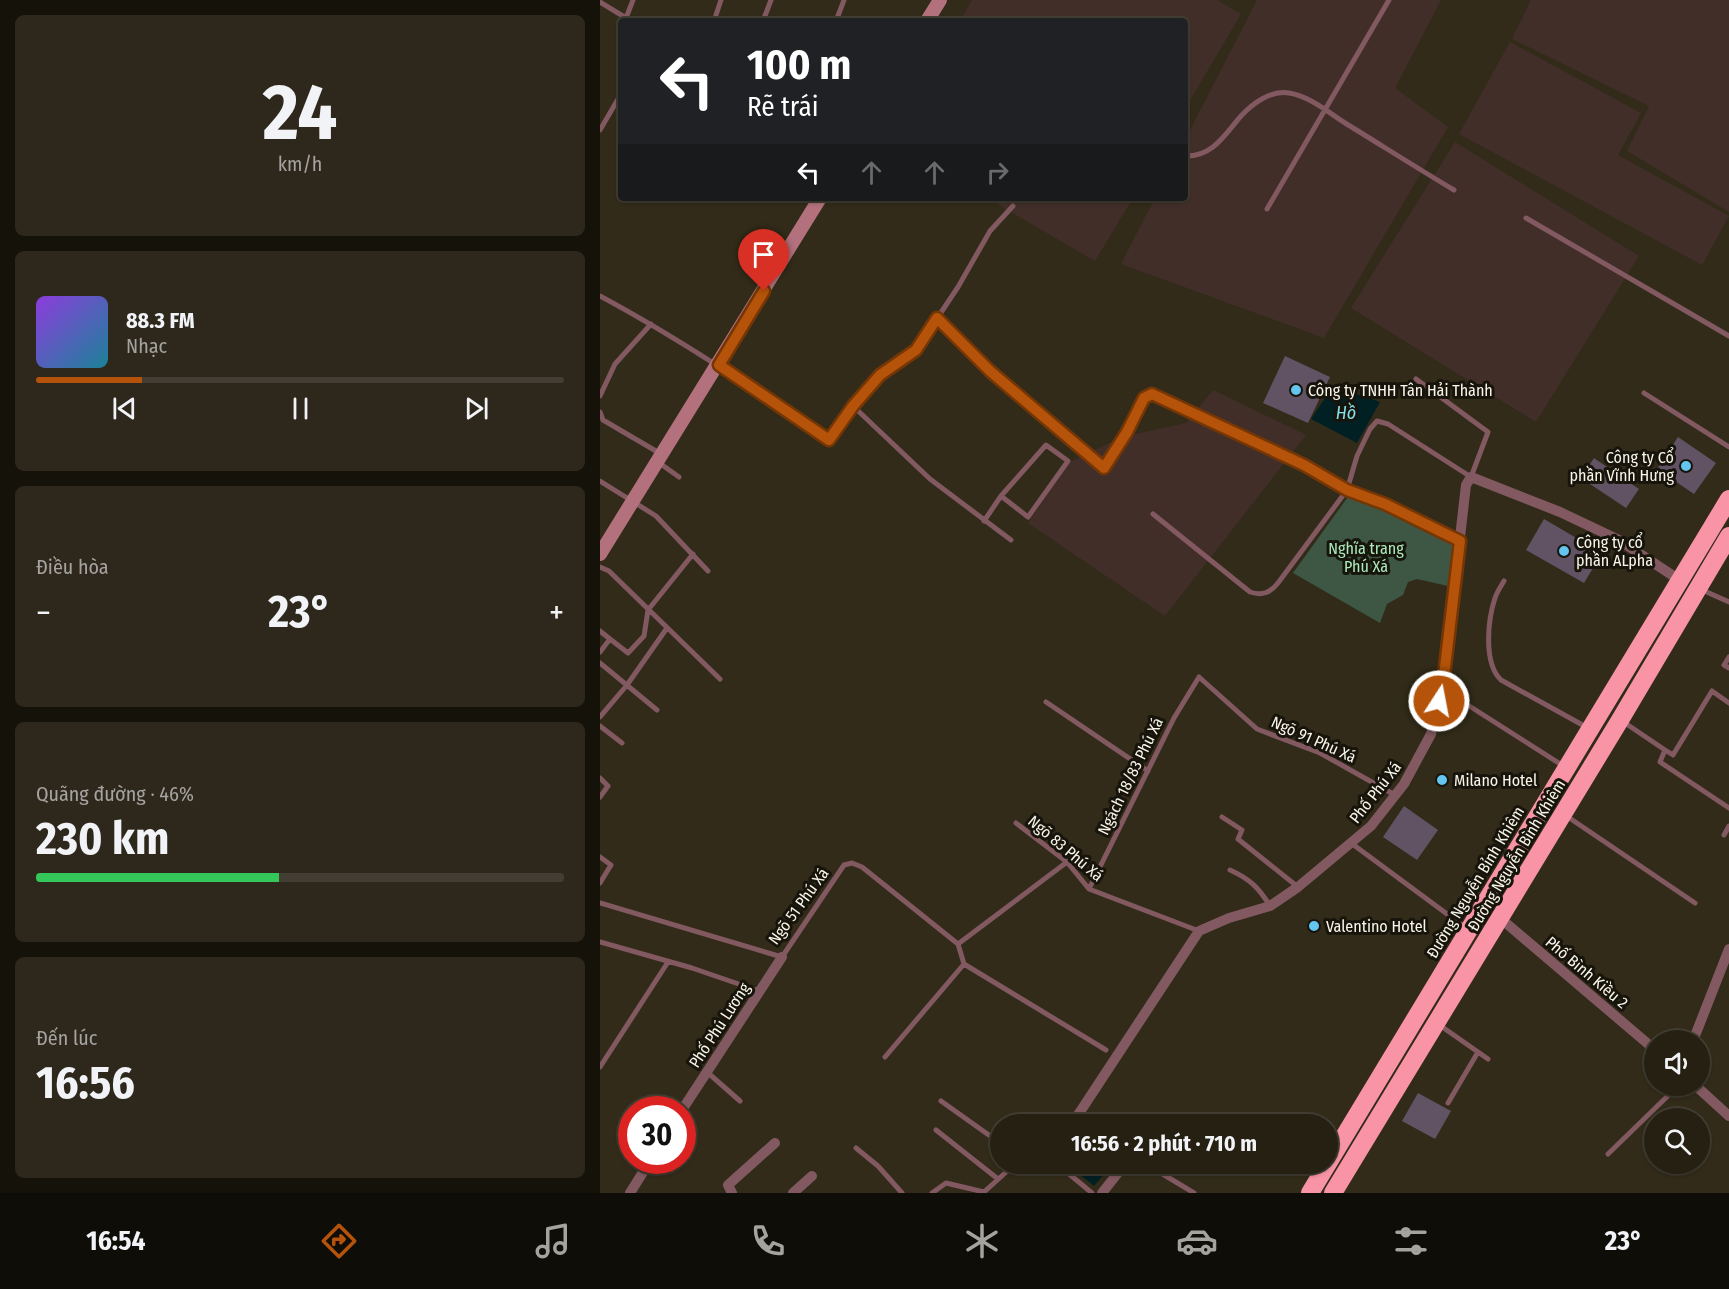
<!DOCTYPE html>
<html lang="vi">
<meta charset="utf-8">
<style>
body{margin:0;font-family:"Fira Sans Condensed",sans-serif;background:#2e281c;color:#f1f3f6;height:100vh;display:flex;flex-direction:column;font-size:22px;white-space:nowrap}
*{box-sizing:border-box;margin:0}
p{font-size:20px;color:#a4a3a0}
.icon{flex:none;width:33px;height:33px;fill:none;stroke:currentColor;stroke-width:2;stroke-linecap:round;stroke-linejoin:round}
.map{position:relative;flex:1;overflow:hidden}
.sheet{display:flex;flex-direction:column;gap:15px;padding:15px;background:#15120a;width:600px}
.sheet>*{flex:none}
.top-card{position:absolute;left:18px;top:18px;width:570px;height:183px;border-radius:6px;box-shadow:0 2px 4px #0004,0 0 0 2px #423e33;background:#202124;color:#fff;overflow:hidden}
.controls{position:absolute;left:1044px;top:1030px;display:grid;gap:12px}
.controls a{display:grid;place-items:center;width:66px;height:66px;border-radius:50%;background:#262013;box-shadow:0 2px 4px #0004,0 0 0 2px #423e33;font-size:30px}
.speed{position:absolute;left:18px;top:1096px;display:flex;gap:12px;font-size:30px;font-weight:700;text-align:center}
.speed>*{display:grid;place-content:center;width:78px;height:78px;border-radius:50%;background:#262013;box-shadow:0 2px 4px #0004,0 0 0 2px #423e33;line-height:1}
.speed .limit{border:9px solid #d22;background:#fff;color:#111}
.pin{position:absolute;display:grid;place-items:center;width:51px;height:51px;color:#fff;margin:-62px -26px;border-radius:50% 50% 50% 0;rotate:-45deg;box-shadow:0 0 6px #0007}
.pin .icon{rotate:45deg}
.me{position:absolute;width:66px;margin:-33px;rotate:11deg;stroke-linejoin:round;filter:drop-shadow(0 0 4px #0008)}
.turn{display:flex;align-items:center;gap:21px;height:126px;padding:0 30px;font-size:27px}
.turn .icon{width:78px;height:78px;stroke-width:2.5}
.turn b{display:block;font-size:42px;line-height:51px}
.lanes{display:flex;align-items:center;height:57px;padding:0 30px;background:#0003;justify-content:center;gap:30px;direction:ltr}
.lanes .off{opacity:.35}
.big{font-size:45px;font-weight:700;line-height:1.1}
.sheet .tile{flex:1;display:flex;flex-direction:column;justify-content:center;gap:9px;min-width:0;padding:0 21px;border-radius:9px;background:#2e281c}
.sheet .dial{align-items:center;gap:0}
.dial b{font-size:78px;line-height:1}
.song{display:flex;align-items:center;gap:18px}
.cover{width:72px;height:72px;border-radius:9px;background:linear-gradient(135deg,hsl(270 70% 55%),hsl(190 70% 35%))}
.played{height:6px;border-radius:3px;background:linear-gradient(90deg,#b45309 20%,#423e33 20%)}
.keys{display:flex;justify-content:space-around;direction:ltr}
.heat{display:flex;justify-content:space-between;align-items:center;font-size:33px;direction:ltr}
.charge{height:9px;border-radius:4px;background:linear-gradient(90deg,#34c759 46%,#423e33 0)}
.trip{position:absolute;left:390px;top:1114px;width:348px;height:60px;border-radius:30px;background:#262013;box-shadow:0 2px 4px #0004,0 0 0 2px #423e33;font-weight:700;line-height:60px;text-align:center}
.menu{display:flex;height:96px;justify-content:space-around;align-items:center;background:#0f0d08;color:#a4a3a0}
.menu .icon{width:42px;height:42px}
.menu .on{color:#b45309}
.menu b{font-size:27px;color:#f1f3f6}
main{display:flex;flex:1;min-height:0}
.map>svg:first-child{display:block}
.industrial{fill:#412e29}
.green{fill:#3d5744}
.water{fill:#012023}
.building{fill:#615364}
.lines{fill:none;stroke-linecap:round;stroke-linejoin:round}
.lane{stroke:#825960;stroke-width:5}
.street{stroke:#825960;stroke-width:10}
.secondary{stroke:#b2717c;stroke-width:14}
.highway{stroke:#f894a6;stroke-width:18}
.route-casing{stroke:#753606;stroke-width:15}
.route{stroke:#b45309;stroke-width:10}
.poi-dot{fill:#64c5ee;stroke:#17140c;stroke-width:2}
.labels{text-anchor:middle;stroke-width:6;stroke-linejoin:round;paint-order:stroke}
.poi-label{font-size:16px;fill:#f9f5e9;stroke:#17140c;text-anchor:start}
.park-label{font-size:16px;fill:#abebbc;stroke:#17140c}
.street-label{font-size:16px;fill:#f9f5e9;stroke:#17140c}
.water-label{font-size:18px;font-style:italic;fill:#82e2ec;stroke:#17140c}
</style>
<main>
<section class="sheet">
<div class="tile dial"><b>24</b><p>km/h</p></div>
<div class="tile">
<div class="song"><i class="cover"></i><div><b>88.3 FM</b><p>Nhạc</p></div></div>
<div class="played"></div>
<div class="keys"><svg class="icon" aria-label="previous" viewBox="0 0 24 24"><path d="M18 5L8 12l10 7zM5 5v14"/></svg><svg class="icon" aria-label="pause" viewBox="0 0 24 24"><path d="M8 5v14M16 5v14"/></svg><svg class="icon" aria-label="next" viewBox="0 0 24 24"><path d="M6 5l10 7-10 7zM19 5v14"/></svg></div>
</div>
<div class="tile"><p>Điều hòa</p>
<div class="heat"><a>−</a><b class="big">23°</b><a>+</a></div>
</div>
<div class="tile"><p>Quãng đường · 46%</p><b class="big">230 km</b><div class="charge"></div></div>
<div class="tile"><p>Đến lúc</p><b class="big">16:56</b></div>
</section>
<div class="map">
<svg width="1129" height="1193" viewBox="0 0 1129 1193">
<rect width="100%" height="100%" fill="#322b19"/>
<!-- industrial -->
<path class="industrial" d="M372 0H617L641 14 585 109V21H360Z
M657 0H841L795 88 848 127 724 338 521 264 555 198H585V140Z
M931 0H1129V212L1027 151 1049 106 912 39Z
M910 42 1041 113 1018 155 1129 216 1102 265 859 134Z
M855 142 1039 256 936 422 751 308Z
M387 198H533L495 261Z
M613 390 706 435 565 616 428 523 470 462 522 437 586 423Z"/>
<!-- green -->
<path class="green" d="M750 494 855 544 848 586 817 579 808 582 803 595 787 604 780 623 693 573Z"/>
<!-- water -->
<path class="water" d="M733 386 780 402 757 443 711 419Z
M467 1164H509L505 1173 494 1186Z"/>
<!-- building -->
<path class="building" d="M685 356 730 377 708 423 663 403Z
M1078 437 1116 463 1094 494 1057 469Z
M994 458 1039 489 1026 508 981 478Z
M944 519 1002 553 984 583 926 550Z
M804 806 838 830 817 860 783 837Z
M818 1093 851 1111 835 1139 802 1121Z"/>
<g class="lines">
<!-- lane -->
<path class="lane" d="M0 2 31 21
M26 18 33 0
M114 21 121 0
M163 21 171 0
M236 21 244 0
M0 130 21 94
M585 156C613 157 625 134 641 116 653 103 671 90 689 93 709 96 728 112 745 123 781 145 817 168 854 190
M667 209 789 0
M926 218 1129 336
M0 296C80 339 154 389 229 440L253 406 280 375 316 350 358 287 390 231 413 206
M337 318 390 371 504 468 527 432 544 398 552 394 704 465 747 490 785 504 859 541
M1044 393 1129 447
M0 396 15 364 51 324
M253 406 330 479 411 540
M0 412 3 420 61 454
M58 462 79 477
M0 481 56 516 108 571
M553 514 650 592C662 596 670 593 678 583L747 490 757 456 770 429 777 421 788 424 871 477 888 432 816 379
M384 521 401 496 446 445 468 461 428 517 401 496
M0 567 9 571 120 679
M904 581C901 586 897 592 895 598 888 619 883 663 901 680L988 728
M1100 589 1129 602
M0 631 10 639
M0 652 10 639 28 653 44 636 48 610 93 554
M1129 657 1124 665 1129 668
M0 663 57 710
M446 702 548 771
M863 702 965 767
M0 717 27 685 67 628
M1022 721 1065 750 1060 762 1129 808
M0 726 22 743
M1065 750 1073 755 1112 691 1129 703
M0 778 8 786 0 797
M965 815 1095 903
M622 817 642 830 638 839 698 887
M416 823 467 862 489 889 599 931
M1124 835 1129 826
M751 843 866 928
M0 857 11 865 0 883
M630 870C650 879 659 888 670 906
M489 889 574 718 599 677 657 729 720 753 795 795
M0 903 182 957 244 865 252 863 262 867 358 944 364 964 506 1050
M0 942 92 968 159 991
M358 944 467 862
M838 1024 888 1059
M285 1057 364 964
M0 1067 68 962
M107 1072 140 1101
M341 1101 400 1143
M848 1103 878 1052
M336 1130 398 1179
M256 1148 278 1166 302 1193
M1008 1154 1078 1086
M457 1164 492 1193
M546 1164 594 1193
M332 1193 346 1183 384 1192 415 1164"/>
<!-- street -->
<path class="street" d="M900 918 1054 1049
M1093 1041 1129 949
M1096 1086 1129 1116
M82 1110 182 957
M481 1125 474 1121 599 931 629 918 670 906 698 887 771 826 804 784 831 734 843 685 866 485 871 477 960 512 1019 540 1081 581
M30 1193 50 1161
M132 1193 128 1185 175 1143
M193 1193 212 1176
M502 1193 525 1164"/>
<!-- secondary -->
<path class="secondary" d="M327 21 340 0
M0 554 220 198"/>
<!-- highway -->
<path class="highway" d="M710 1193 1129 499
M733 1193 1020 720 1129 536"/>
</g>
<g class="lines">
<!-- route casing -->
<g class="route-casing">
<path id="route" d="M164 291 119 365 229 440 253 406 280 375 316 350 337 318 390 371 504 468 527 432 544 398 552 394 704 465 747 490 785 504 860 541 843 684 839 701"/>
</g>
<!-- route -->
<use href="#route" class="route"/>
</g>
<!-- markers -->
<g class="poi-dot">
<circle cx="696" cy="390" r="6"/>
<circle cx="1086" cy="466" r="6"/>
<circle cx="964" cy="551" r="6"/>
<circle cx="842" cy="780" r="6"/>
<circle cx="714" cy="926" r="6"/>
</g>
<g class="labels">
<!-- poi labels -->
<g class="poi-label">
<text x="708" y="396">Công ty TNHH Tân Hải Thành</text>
<text x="1074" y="463" text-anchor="end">Công ty Cổ<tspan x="1074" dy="18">phần Vĩnh Hưng</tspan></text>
<text x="976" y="548">Công ty cổ<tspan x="976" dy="18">phần ALpha</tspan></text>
<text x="854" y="786">Milano Hotel</text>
<text x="726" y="932">Valentino Hotel</text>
</g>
<!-- park labels -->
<g class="park-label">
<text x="766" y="554">Nghĩa trang<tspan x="766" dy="18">Phú Xá</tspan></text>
</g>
<!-- street labels -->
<g class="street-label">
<text transform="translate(714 739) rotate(24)" y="6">Ngõ 91 Phú Xá</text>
<text transform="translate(530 776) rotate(-64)" y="6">Ngách 18/83 Phú Xá</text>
<text transform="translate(775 792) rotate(-52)" y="6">Phố Phú Xá</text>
<text transform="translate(466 848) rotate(40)" y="6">Ngõ 83 Phú Xá</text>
<text transform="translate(916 855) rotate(-59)" y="6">Đường Nguyễn Bình Khiêm</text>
<text transform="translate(875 882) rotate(-59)" y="6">Đường Nguyễn Bỉnh Khiêm</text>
<text transform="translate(198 906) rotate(-54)" y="6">Ngõ 51 Phú Xá</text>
<text transform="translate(987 972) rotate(40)" y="6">Phố Bình Kiều 2</text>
<text transform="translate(119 1025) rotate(-57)" y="6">Phố Phú Lương</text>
</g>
<!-- water labels -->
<g class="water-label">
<text x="746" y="419">Hồ</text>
</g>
</g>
</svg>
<div class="controls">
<a><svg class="icon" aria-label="sound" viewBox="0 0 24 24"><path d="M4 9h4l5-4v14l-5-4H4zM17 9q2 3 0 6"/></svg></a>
<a><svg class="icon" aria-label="search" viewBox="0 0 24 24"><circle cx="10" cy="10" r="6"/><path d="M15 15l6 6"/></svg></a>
</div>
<div class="speed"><div class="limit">30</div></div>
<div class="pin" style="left:164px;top:291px;background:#d93025"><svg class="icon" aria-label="arrive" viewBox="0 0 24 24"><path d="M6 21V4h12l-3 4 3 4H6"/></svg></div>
<svg class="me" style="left:839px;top:701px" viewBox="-20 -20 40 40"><circle r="17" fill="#b45309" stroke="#fff" stroke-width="3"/><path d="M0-11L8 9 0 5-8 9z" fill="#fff"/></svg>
<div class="trip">16:56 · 2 phút · 710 m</div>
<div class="top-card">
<div class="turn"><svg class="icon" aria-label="left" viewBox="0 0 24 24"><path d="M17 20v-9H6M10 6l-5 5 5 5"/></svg><div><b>100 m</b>Rẽ trái</div></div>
<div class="lanes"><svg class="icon" aria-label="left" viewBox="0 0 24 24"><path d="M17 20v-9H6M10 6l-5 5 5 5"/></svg><svg class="icon off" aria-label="ahead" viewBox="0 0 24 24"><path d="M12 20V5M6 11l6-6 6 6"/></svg><svg class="icon off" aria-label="ahead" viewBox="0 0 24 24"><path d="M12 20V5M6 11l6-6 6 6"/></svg><svg class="icon off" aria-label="right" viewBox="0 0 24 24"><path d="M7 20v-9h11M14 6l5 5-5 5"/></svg></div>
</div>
</div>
</main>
<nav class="menu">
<b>16:54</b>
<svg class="icon on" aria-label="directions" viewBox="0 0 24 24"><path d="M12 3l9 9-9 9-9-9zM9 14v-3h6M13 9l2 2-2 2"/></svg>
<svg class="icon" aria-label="music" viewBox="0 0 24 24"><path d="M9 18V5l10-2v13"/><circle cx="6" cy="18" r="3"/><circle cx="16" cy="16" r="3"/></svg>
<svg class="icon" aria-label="phone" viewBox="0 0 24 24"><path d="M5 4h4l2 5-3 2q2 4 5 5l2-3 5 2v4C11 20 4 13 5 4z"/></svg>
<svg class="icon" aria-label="climate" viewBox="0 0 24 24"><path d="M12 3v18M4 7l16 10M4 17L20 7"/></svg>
<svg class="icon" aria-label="car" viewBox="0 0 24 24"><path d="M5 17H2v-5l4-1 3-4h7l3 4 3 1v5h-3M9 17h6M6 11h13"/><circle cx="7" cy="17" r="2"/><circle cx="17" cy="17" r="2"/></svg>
<svg class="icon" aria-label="filters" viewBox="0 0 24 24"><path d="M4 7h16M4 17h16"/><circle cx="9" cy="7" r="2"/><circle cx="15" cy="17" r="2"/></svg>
<b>23°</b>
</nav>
